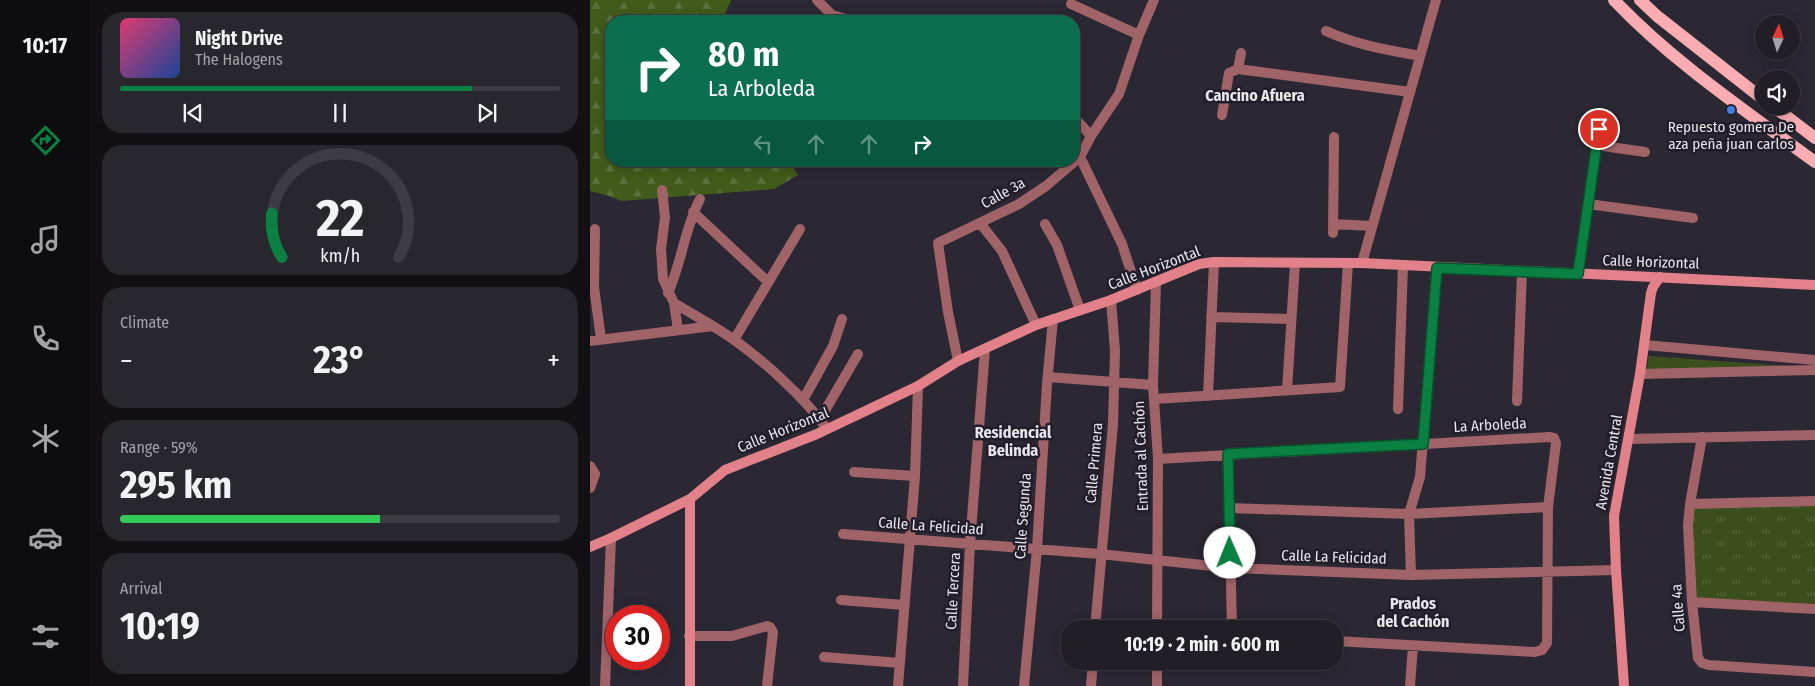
<!DOCTYPE html>
<meta charset="utf-8">
<style>
body{margin:0;font-family:"Fira Sans Condensed",sans-serif;background:#29272e;color:#f1f3f6;height:100vh;display:flex;flex-direction:column;font-size:19px;white-space:nowrap}
*{box-sizing:border-box;margin:0}
p{font-size:16px;color:#a2a2a7}
.icon{flex:none;width:28px;height:28px;fill:none;stroke:currentColor;stroke-width:2;stroke-linecap:round;stroke-linejoin:round}
.map{position:relative;flex:1;overflow:hidden}
.panel{display:flex;flex-direction:column;gap:12px;padding:12px;background:#121015;width:500px}
.panel>*{flex:none}
.guide{position:absolute;left:15px;top:15px;width:475px;height:152px;border-radius:20px;box-shadow:0 2px 12px #0003,0 0 0 1px #3e3c43;background:#0b6e4f;color:#fff;overflow:hidden}
.needle{width:32px;rotate:4deg}
.tools{position:absolute;left:1165px;top:15px;display:grid;gap:10px}
.tools a{display:grid;place-items:center;width:45px;height:45px;border-radius:50%;background:#211e26;box-shadow:0 2px 12px #0003,0 0 0 1px #3e3c43;font-size:25px}
.speed{position:absolute;left:15px;top:605px;display:flex;gap:10px;font-size:25px;font-weight:700;text-align:center}
.speed>*{display:grid;place-content:center;width:65px;height:65px;border-radius:50%;background:#211e26;box-shadow:0 2px 12px #0003,0 0 0 1px #3e3c43;line-height:1}
.speed .limit{border:8px solid #d22;background:#fff;color:#111}
.pin{position:absolute;display:grid;place-items:center;width:42px;height:42px;color:#fff;margin:-21px;border:2px solid #fff;border-radius:50%;box-shadow:0 1px 5px #0007}
.me{position:absolute;width:55px;margin:-28px;rotate:359deg;stroke-linejoin:round;filter:drop-shadow(0 0 4px #0008)}
.turn{display:flex;align-items:center;gap:18px;height:105px;padding:0 20px;font-size:22px}
.turn .icon{width:65px;height:65px;stroke-width:2.5}
.turn b{display:block;font-size:35px;line-height:42px}
.lanes{display:flex;align-items:center;height:48px;padding:0 20px;background:#0003;justify-content:center;gap:25px;direction:ltr}
.lanes .off{opacity:.35}
.big{font-size:38px;font-weight:700;line-height:1.1}
.panel .card{flex:1;display:flex;flex-direction:column;justify-content:center;gap:8px;min-width:0;padding:0 18px;border-radius:20px;background:#29272e}
.panel .dial{align-items:center;gap:0}
.dial svg{height:130px;overflow:visible;fill:none;stroke:#3e3c43;stroke-width:7;stroke-linecap:round;text-anchor:middle}
.dial text{fill:#f1f3f6;stroke:none}
.song{display:flex;align-items:center;gap:15px}
.cover{width:60px;height:60px;border-radius:8px;background:linear-gradient(135deg,hsl(340 70% 55%),hsl(220 70% 35%))}
.played{height:5px;border-radius:2px;background:linear-gradient(90deg,#0b8043 80%,#3e3c43 80%)}
.keys{display:flex;justify-content:space-around;direction:ltr}
.heat{display:flex;justify-content:space-between;align-items:center;font-size:28px;direction:ltr}
.charge{height:8px;border-radius:4px;background:linear-gradient(90deg,#34c759 59%,#3e3c43 0)}
.trip{position:absolute;left:471px;top:620px;width:282px;height:50px;border-radius:20px;background:#211e26;box-shadow:0 2px 12px #0003,0 0 0 1px #3e3c43;font-weight:700;line-height:50px;text-align:center}
main{display:flex;flex:1;min-height:0}
.menu{display:flex;flex-direction:column;width:90px;justify-content:space-around;align-items:center;background:#0d0c0f;color:#a2a2a7}
.menu .icon{width:35px;height:35px}
.menu .selected{color:#0b8043}
.menu b{font-size:22px;color:#f1f3f6}
.map>svg:first-child{display:block}
.forest{fill:url(#forest-firs)}
.park{fill:url(#park-tufts)}
.lines{fill:none;stroke-linecap:round;stroke-linejoin:round}
.minor{stroke:#a06368;stroke-width:10}
.tertiary{stroke:#a06368;stroke-width:10}
.secondary{stroke:#e3818a;stroke-width:10}
.primary{stroke:#f9acb1;stroke-width:12}
.route-casing{stroke:#07532c;stroke-width:12}
.route{stroke:#0b8043;stroke-width:9}
.shop-dot{fill:#3f7fe0;stroke:#221e29;stroke-width:2}
.labels{text-anchor:middle;stroke-width:5;stroke-linejoin:round;paint-order:stroke}
.poi-label{font-size:15px;fill:#e8e5ed;stroke:#221e29}
.street-label{font-size:15px;fill:#e8e5ed;stroke:#221e29}
.neighbourhood-label{font-size:16px;font-weight:bold;fill:#e8e5ed;stroke:#221e29}
</style>
<main>
<nav class="menu">
<b>10:17</b>
<svg class="icon selected" aria-label="directions" viewBox="0 0 24 24"><path d="M12 3l9 9-9 9-9-9zM9 14v-3h6M13 9l2 2-2 2"/></svg>
<svg class="icon" aria-label="music" viewBox="0 0 24 24"><path d="M9 18V5l10-2v13"/><circle cx="6" cy="18" r="3"/><circle cx="16" cy="16" r="3"/></svg>
<svg class="icon" aria-label="phone" viewBox="0 0 24 24"><path d="M5 4h4l2 5-3 2q2 4 5 5l2-3 5 2v4C11 20 4 13 5 4z"/></svg>
<svg class="icon" aria-label="climate" viewBox="0 0 24 24"><path d="M12 3v18M4 7l16 10M4 17L20 7"/></svg>
<svg class="icon" aria-label="car" viewBox="0 0 24 24"><path d="M5 17H2v-5l4-1 3-4h7l3 4 3 1v5h-3M9 17h6M6 11h13"/><circle cx="7" cy="17" r="2"/><circle cx="17" cy="17" r="2"/></svg>
<svg class="icon" aria-label="filters" viewBox="0 0 24 24"><path d="M4 7h16M4 17h16"/><circle cx="9" cy="7" r="2"/><circle cx="15" cy="17" r="2"/></svg>
</nav>
<section class="panel">
<div class="card">
<div class="song"><i class="cover"></i><div><b>Night Drive</b><p>The Halogens</p></div></div>
<div class="played"></div>
<div class="keys"><svg class="icon" aria-label="previous" viewBox="0 0 24 24"><path d="M18 5L8 12l10 7zM5 5v14"/></svg><svg class="icon" aria-label="pause" viewBox="0 0 24 24"><path d="M8 5v14M16 5v14"/></svg><svg class="icon" aria-label="next" viewBox="0 0 24 24"><path d="M6 5l10 7-10 7zM19 5v14"/></svg></div>
</div>
<div class="card dial"><svg viewBox="0 0 100 80">
<path d="M14 69A42 42 0 1 1 86 69"/>
<path d="M14 69A42 42 0 0 1 8 42" stroke="#0b8043"/>
<text x="50" y="56" font-size="32" font-weight="700">22</text>
<text x="50" y="72" font-size="11">km/h</text>
</svg></div>
<div class="card"><p>Climate</p>
<div class="heat"><a>−</a><b class="big">23°</b><a>+</a></div>
</div>
<div class="card"><p>Range · 59%</p><b class="big">295 km</b><div class="charge"></div></div>
<div class="card"><p>Arrival</p><b class="big">10:19</b></div>
</section>
<div class="map">
<svg width="1225" height="686" viewBox="0 0 1225 686">
<defs>
<pattern id="forest-firs" width="22" height="20" patternUnits="userSpaceOnUse" patternTransform="scale(1.25)"><rect width="22" height="20" fill="#415b1b"/><path d="M5 1l3.5 6h-7zM16 11l3.5 6h-7z" fill="#5c723c"/></pattern>
<pattern id="park-tufts" width="24" height="20" patternUnits="userSpaceOnUse" patternTransform="scale(1.25)"><rect width="24" height="20" fill="#3a4f1b"/><path d="M3 7l-1-3M5 7V3M7 7l1-3M15 17l-1-3M17 17v-4M19 17l1-3" fill="none" stroke="#56683c"/></pattern>
</defs>
<rect width="100%" height="100%" fill="#2c2833"/>
<!-- forest -->
<path class="forest" d="M0 0H141L132 21H21V161H199L208 175 184 189 32 201 16 195 0 191Z"/>
<!-- park -->
<path class="park" d="M1059 356 1225 368 1055 377Z
M1225 502V607L1105 598 1099 523 1103 504Z"/>
<g class="lines">
<!-- minor -->
<path class="minor" d="M227 0 242 15 263 21
M481 4 549 35
M736 31C766 45 798 50 830 56
M651 53 648 69 820 92
M632 115 639 73 648 69
M484 117 501 136
M1006 145 1055 152
M490 157 532 244 547 290
M72 190 75 217 71 249 73 279 84 303 88 330
M998 204 1103 218
M103 212 178 282
M390 223 412 251 446 325
M455 224 467 245 490 310
M743 224 782 226
M5 229 4 287 11 339
M743 233 744 137
M772 263 846 0
M988 274 1011 113
M78 293C92 262 94 230 110 199
M84 303C104 315 124 326 143 339 174 361 215 398 237 429
M621 317 701 319
M144 340 210 229
M0 341 123 326
M1055 345 1225 360
M368 361 358 312 348 243 429 204 456 186 490 157 501 136 529 94 549 35 564 0
M1050 374 1225 370
M458 377 563 385
M697 390 705 263
M618 396 624 262
M565 399 750 387 758 263
M213 400 243 346 252 319
M927 401 932 272
M808 409 813 266
M230 419 268 354
M1112 437 1100 504 1098 525 1102 602 1108 658 1112 663 1119 665 1225 672
M1039 439 1225 435
M638 454 642 629
M568 459 959 437 964 438 966 443 958 507 957 643 952 650 945 652 745 641
M0 466 5 474 0 488
M264 472 325 476
M1100 504 1225 501
M639 508 819 514 958 507
M253 534 510 554 641 568 821 575 1026 570
M821 575 819 514 830 477 847 268
M251 600 314 605
M1102 602 1225 609
M505 629 523 424 525 351 521 300
M99 636H142L177 626 180 627 183 632 177 686
M234 657 310 663
M15 686 21 538
M308 686 325 476 328 386
M373 686 380 544 395 349
M434 686 447 549 457 384 463 319
M501 686 503 661
M820 686 823 646"/>
<!-- tertiary -->
<path class="tertiary" d="M566 282 563 385 568 459 567 629
M567 686V661"/>
<!-- secondary -->
<path class="secondary" d="M0 547 21 538 100 499 135 470 227 434 328 386 368 361 446 325 521 300 609 264 624 262 772 263 1225 285
M100 686V499
M1034 686 1026 570 1024 516 1050 374 1061 293 1063 287 1070 277"/>
<!-- primary -->
<path class="primary" d="M1024 0C1083 62 1156 111 1225 162
M1050 0 1067 16 1174 100
M1183 106 1225 138"/>
</g>
<g class="lines">
<!-- route casing -->
<g class="route-casing">
<path id="route" d="M640 553 638 454 833 444 847 268 988 274 1009 129"/>
</g>
<!-- route -->
<use href="#route" class="route"/>
</g>
<!-- markers -->
<circle class="shop-dot" cx="1141" cy="110" r="5"/>
<g class="labels">
<!-- poi labels -->
<g class="poi-label">
<text x="1141" y="132">Repuesto gomera De<tspan x="1141" dy="17">aza peña juan carlos</tspan></text>
</g>
<!-- street labels -->
<g class="street-label">
<text transform="translate(413 193) rotate(-29)" y="5">Calle 3a</text>
<text transform="translate(1061 262) rotate(2)" y="5">Calle Horizontal</text>
<text transform="translate(564 268) rotate(-21)" y="5">Calle Horizontal</text>
<text transform="translate(900 425) rotate(-3)" y="5">La Arboleda</text>
<text transform="translate(193 430) rotate(-22)" y="5">Calle Horizontal</text>
<text transform="translate(551 456) rotate(-92)" y="5">Entrada al Cachón</text>
<text transform="translate(1019 462) rotate(-80)" y="5">Avenida Central</text>
<text transform="translate(504 463) rotate(-85)" y="5">Calle Primera</text>
<text transform="translate(433 516) rotate(-86)" y="5">Calle Segunda</text>
<text transform="translate(341 526) rotate(4)" y="5">Calle La Felicidad</text>
<text transform="translate(744 557) rotate(2)" y="5">Calle La Felicidad</text>
<text transform="translate(363 591) rotate(-87)" y="5">Calle Tercera</text>
<text transform="translate(1088 608) rotate(-94)" y="5">Calle 4a</text>
</g>
<!-- neighbourhood labels -->
<g class="neighbourhood-label">
<text x="665" y="101">Cancino Afuera</text>
<text x="423" y="438">Residencial<tspan x="423" dy="18">Belinda</tspan></text>
<text x="823" y="609">Prados<tspan x="823" dy="18">del Cachón</tspan></text>
</g>
</g>
</svg>
<div class="tools">
<a><svg class="needle" viewBox="-14 -14 28 28"><path d="M0-13l5 13h-10z" fill="#e53935"/><path d="M0 13l5-13h-10z" fill="#a2a2a7"/></svg></a>
<a><svg class="icon" aria-label="sound" viewBox="0 0 24 24"><path d="M4 9h4l5-4v14l-5-4H4zM17 9q2 3 0 6"/></svg></a>
</div>
<div class="speed"><div class="limit">30</div></div>
<div class="pin" style="left:1009px;top:129px;background:#d93025"><svg class="icon" aria-label="arrive" viewBox="0 0 24 24"><path d="M6 21V4h12l-3 4 3 4H6"/></svg></div>
<svg class="me" style="left:640px;top:553px" viewBox="-20 -20 40 40"><circle r="19" fill="#fff"/><path d="M0-13L10 11 0 6-10 11z" fill="#0b8043"/></svg>
<div class="trip">10:19 · 2 min · 600 m</div>
<div class="guide">
<div class="turn"><svg class="icon" aria-label="right" viewBox="0 0 24 24"><path d="M7 20v-9h11M14 6l5 5-5 5"/></svg><div><b>80 m</b>La Arboleda</div></div>
<div class="lanes"><svg class="icon off" aria-label="left" viewBox="0 0 24 24"><path d="M17 20v-9H6M10 6l-5 5 5 5"/></svg><svg class="icon off" aria-label="ahead" viewBox="0 0 24 24"><path d="M12 20V5M6 11l6-6 6 6"/></svg><svg class="icon off" aria-label="ahead" viewBox="0 0 24 24"><path d="M12 20V5M6 11l6-6 6 6"/></svg><svg class="icon" aria-label="right" viewBox="0 0 24 24"><path d="M7 20v-9h11M14 6l5 5-5 5"/></svg></div>
</div>
</div>
</main>
